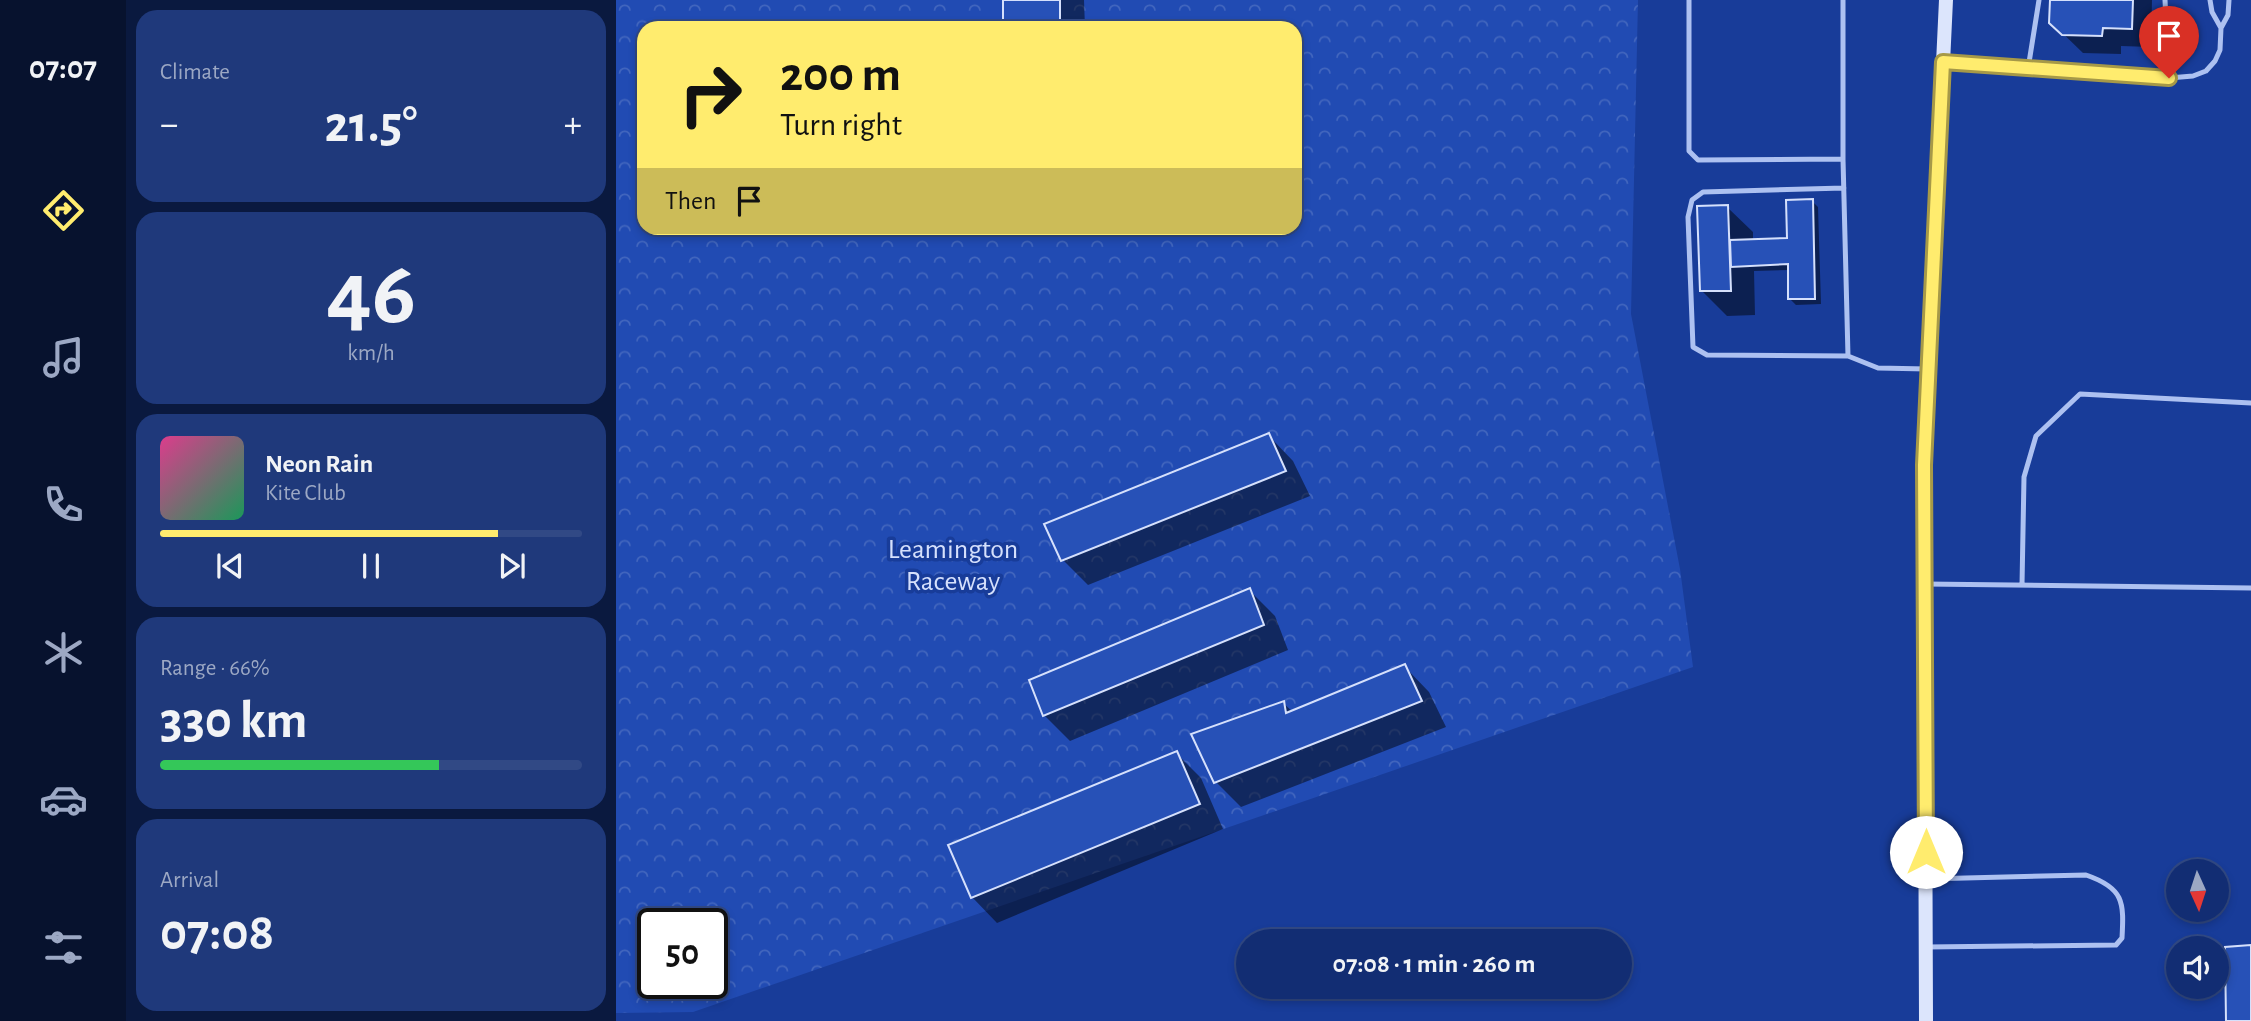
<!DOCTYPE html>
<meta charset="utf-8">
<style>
body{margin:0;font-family:"Alegreya Sans",sans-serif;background:#1f397b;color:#f1f3f6;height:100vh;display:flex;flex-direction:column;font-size:26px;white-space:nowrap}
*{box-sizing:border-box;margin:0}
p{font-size:23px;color:#9ca8c4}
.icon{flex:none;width:38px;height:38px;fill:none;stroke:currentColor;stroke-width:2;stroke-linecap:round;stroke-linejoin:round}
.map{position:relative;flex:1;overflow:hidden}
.side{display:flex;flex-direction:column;gap:10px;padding:10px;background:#0a193f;width:490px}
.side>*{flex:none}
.guide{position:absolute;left:21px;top:21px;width:665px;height:214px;border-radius:21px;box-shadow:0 4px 10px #0003,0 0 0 2px #314985;background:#ffec6e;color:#111;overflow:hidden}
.needle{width:46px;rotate:177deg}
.buttons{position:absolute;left:1550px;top:859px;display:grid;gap:14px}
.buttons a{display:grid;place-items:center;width:63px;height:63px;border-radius:50%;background:#122d73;box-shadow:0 4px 10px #0003,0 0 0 2px #314985;font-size:35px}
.speed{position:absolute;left:21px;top:908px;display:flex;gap:14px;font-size:35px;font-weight:700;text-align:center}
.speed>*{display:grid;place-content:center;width:91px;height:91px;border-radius:50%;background:#122d73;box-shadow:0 4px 10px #0003,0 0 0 2px #314985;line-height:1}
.speed .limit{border:4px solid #111;border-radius:10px;background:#fff;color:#111}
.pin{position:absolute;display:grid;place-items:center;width:60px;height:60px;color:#fff;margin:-72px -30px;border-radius:50% 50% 50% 0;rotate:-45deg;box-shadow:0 0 7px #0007}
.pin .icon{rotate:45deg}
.me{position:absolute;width:77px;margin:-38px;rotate:0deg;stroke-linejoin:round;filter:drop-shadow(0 0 5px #0008)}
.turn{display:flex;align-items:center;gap:24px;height:147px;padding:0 28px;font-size:32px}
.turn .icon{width:91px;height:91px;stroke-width:2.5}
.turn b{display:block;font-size:49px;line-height:60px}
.then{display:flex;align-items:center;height:66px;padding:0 28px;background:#0003;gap:14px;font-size:26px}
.big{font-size:52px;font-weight:600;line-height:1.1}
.side .tile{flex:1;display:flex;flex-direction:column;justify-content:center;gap:10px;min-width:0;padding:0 24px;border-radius:21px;background:#1f397b}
.side .dial{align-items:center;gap:0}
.dial b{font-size:91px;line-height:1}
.song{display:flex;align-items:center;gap:21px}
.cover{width:84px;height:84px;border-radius:10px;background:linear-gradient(135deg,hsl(330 70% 55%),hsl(150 70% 35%))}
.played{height:7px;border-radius:4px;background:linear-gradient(90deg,#ffec6e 80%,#314985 80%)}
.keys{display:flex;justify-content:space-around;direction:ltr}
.heat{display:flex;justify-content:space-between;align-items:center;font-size:38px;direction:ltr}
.charge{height:10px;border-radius:5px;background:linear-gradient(90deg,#34c759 66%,#314985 0)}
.trip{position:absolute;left:620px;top:929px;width:396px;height:70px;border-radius:35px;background:#122d73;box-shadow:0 4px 10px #0003,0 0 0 2px #314985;font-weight:600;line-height:70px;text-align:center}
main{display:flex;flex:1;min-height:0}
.menu{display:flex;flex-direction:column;width:126px;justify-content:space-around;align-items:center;background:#07122e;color:#9ca8c4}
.menu .icon{width:49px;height:49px}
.menu .active{color:#ffec6e}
.menu b{font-size:32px;color:#f1f3f6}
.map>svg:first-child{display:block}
.park{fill:url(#park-crowns);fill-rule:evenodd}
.shadow{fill:#0007}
.building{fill:#2751b7;stroke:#d5e0fc;stroke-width:2}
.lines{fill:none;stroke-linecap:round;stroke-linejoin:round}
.service{stroke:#adc1f1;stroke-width:5}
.secondary{stroke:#dce5fc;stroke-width:14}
.route-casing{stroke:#a69948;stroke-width:18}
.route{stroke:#ffec6e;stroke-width:12}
.labels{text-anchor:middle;stroke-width:7;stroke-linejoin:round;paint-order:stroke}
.park-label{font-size:28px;fill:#d5e0fc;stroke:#183c99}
</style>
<main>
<nav class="menu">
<b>07:07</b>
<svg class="icon active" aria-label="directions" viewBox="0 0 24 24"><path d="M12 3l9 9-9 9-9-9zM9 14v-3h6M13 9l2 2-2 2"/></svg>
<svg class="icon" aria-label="music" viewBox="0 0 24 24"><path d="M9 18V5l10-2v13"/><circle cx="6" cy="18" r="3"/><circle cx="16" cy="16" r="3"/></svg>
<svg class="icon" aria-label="phone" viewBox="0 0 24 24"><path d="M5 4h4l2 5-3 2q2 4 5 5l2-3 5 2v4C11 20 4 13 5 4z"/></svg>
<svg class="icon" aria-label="climate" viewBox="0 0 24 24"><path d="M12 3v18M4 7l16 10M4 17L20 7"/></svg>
<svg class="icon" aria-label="car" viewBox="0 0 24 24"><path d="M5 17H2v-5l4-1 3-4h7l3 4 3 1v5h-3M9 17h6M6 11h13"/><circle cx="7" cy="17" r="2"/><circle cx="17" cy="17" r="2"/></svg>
<svg class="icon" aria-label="filters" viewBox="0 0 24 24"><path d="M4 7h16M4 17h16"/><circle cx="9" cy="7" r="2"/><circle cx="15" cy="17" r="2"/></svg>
</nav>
<section class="side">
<div class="tile"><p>Climate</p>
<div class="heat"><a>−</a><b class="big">21.5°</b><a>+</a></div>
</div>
<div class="tile dial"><b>46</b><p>km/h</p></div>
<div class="tile">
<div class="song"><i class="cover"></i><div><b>Neon Rain</b><p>Kite Club</p></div></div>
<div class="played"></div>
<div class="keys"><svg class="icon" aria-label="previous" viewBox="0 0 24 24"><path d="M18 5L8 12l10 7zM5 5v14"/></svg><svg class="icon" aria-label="pause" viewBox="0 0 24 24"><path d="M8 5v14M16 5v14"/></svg><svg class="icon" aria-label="next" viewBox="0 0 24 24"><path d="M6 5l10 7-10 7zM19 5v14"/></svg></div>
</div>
<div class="tile"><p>Range · 66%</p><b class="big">330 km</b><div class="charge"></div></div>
<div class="tile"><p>Arrival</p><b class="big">07:08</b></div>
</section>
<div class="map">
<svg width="1635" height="1021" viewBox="0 0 1635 1021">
<defs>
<pattern id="park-crowns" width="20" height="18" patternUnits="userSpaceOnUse" patternTransform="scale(1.75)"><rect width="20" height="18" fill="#214bb3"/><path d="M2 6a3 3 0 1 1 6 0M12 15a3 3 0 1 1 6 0" fill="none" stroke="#4266be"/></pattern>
</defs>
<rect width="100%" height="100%" fill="#183c99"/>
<!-- park -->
<path class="park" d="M0 0H1022L1015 314 1064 569 1077 667 77 1012 0 1013ZM28 28H679V228H28ZM37 924H96V984H37Z"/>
<!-- shadow -->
<path class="shadow" d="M388 0H468L469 28H388Z
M1435 0H1536L1535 47 1505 46V54L1467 53 1435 22Z
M1196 201 1202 207 1205 304 1180 305 1174 299 1173 270 1138 271 1139 315 1111 316 1086 291 1111 207 1137 232V241L1173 240Z
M652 435 677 461 694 496 472 585 447 560Z
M633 590 659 616 672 650 454 741 429 716 415 681Z
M788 666 813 692 830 727 625 807 600 782 667 703 677 712Z
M560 753 585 778 607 829 381 923 356 897Z"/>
<!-- building -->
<path class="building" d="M387 0H444V28H387Z
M1434 0H1517L1516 29 1487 28 1486 36 1446 35 1433 23Z
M1197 199 1199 299H1172V264L1115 267 1114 240 1171 238 1170 200Z
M1112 205 1115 291H1084L1081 206Z
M653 433 670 471 445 561 428 524Z
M634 588 648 625 427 716 413 680Z
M789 664 806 701 598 783 575 734 668 701 670 713Z
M561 751 584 804 355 898 332 845Z
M1635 945V1021H1610L1609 947Z"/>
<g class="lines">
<!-- service -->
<path class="service" d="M1073 0V151L1082 160 1227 159 1232 356 1262 368 1311 369
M1594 0 1596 12 1605 28
M1330 62 1553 78 1549 0
M1412 69 1423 0
M1553 78 1577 76 1590 71 1599 61 1604 50 1605 28 1612 15 1613 0
M1227 159V0
M1228 188 1087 192 1076 200 1072 217 1077 347 1091 355 1232 356
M1309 584 1635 588
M1406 585 1408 477 1420 436 1464 394 1635 403
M1310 879 1470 875C1508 888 1508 902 1506 938L1500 945 1311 947"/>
<!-- secondary -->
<path class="secondary" d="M1310 1021 1308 465 1330 0"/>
</g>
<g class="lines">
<!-- route casing -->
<g class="route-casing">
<path id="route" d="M1310 852 1308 465 1327 62 1553 78"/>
</g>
<!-- route -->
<use href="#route" class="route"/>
</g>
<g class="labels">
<!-- park labels -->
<g class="park-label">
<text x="337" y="558">Leamington<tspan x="337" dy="32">Raceway</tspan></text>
</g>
</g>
</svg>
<div class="buttons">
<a><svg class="needle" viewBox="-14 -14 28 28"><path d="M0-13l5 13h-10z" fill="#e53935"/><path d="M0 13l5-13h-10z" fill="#9ca8c4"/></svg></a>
<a><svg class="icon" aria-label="sound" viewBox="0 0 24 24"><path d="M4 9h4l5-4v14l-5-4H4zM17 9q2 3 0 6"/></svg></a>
</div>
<div class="speed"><div class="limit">50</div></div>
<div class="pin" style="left:1553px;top:78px;background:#d93025"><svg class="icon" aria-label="arrive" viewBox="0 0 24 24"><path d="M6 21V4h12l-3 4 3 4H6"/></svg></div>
<svg class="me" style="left:1310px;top:852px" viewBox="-20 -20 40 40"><circle r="19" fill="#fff"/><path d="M0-13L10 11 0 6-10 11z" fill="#ffec6e"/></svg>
<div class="trip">07:08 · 1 min · 260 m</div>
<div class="guide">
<div class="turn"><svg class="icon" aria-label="right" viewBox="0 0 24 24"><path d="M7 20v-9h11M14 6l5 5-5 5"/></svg><div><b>200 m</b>Turn right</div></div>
<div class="then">Then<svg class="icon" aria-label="arrive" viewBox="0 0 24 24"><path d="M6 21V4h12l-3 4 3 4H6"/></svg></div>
</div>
</div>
</main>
